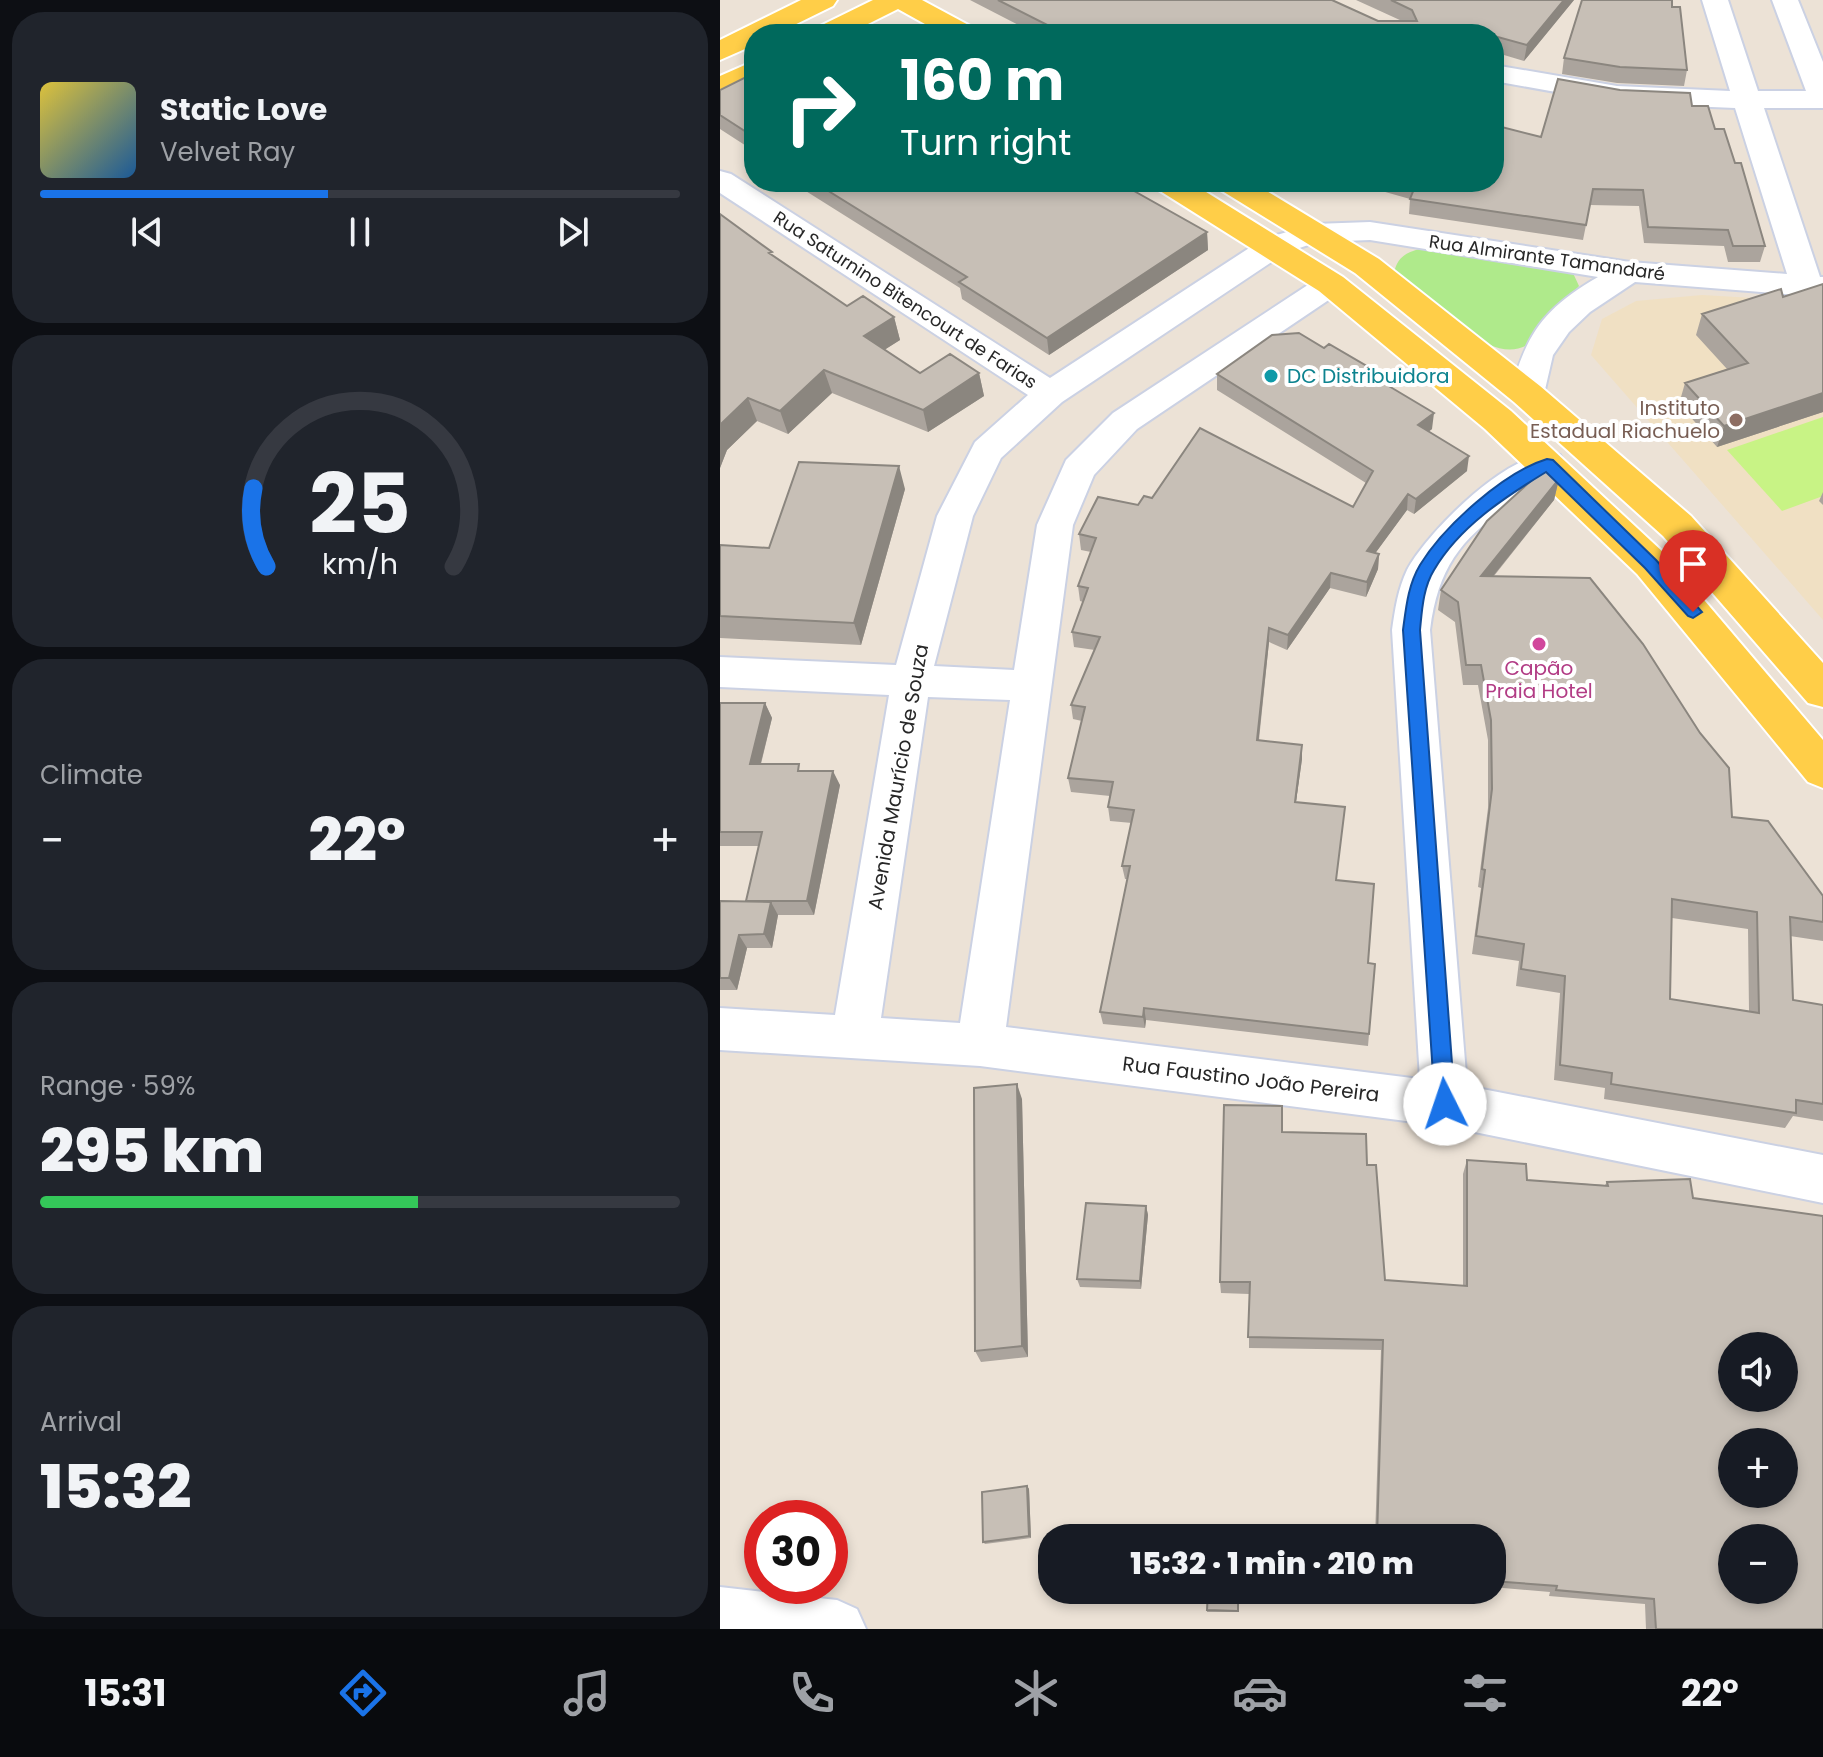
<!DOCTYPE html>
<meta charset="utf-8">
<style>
body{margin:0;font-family:Poppins,sans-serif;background:#20242c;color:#f1f3f6;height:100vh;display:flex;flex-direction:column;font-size:30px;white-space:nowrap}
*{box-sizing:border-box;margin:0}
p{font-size:26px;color:#9ea1a6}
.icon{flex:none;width:44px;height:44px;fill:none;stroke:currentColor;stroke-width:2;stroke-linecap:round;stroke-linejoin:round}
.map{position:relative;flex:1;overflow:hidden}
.panel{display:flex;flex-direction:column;gap:12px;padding:12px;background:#0d0f14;width:720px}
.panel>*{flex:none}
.guide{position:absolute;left:24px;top:24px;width:760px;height:168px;border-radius:32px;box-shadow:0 4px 12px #0003;background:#00695c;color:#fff;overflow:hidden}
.buttons{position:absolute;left:998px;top:1332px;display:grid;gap:16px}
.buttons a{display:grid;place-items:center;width:80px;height:80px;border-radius:50%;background:#171b24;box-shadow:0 4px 12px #0003;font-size:40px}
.speed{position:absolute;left:24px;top:1500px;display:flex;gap:16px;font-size:40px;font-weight:700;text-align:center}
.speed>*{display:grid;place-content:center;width:104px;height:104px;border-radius:50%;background:#171b24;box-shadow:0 4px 12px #0003;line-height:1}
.speed .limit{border:12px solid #d22;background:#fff;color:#111}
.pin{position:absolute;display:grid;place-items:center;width:68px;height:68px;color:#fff;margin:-82px -34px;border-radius:50% 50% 50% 0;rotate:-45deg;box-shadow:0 0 8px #0007}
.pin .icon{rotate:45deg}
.me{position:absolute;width:88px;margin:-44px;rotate:356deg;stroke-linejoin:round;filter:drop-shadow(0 0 6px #0008)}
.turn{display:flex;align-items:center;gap:28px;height:168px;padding:0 24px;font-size:36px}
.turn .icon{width:104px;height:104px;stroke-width:2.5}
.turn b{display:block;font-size:56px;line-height:68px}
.big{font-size:60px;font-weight:800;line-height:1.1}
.panel .widget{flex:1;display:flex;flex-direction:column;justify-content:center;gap:12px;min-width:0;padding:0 28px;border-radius:32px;background:#20242c}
.panel .dial{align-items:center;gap:0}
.dial svg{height:208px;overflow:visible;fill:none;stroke:#363941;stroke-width:7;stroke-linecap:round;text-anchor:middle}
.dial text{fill:#f1f3f6;stroke:none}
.song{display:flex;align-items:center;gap:24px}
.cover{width:96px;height:96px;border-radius:12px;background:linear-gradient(135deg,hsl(50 70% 55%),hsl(210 70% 35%))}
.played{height:8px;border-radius:4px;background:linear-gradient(90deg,#1a73e8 45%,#363941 45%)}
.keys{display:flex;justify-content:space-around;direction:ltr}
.heat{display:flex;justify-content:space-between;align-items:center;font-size:44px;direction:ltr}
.charge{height:12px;border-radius:6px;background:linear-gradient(90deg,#34c759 59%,#363941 0)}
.trip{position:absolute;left:318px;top:1524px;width:468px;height:80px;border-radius:32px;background:#171b24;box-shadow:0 4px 12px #0003;font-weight:800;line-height:80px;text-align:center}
.tab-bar{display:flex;height:128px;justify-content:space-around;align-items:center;background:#090b0e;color:#9ea1a6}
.tab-bar .icon{width:56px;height:56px}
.tab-bar .active{color:#1a73e8}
.tab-bar b{font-size:36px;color:#f1f3f6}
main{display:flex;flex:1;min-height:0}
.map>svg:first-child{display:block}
.education{fill:#f0e0c3}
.green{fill:#afea8b}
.pitch{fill:#c8f385}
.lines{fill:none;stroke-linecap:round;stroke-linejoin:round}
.minor-casing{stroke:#cbd1e3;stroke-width:4}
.major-casing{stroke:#fff;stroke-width:4}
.minor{fill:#fff;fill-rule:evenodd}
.major{fill:#ffce48;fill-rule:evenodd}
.wall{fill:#aba49d;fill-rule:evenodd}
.shaded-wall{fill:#8b867f}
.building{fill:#c7bfb6;stroke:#8b867f;stroke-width:2;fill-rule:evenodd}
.route{fill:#1a73e8;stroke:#114b97;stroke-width:2}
.culture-dot{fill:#0f9aa8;stroke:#fff;stroke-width:3}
.education-dot{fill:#8d6e63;stroke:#fff;stroke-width:3}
.hotel-dot{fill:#d1479c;stroke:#fff;stroke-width:3}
.labels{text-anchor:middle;stroke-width:8;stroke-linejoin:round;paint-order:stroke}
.far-street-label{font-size:18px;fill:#272727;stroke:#fff}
.culture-label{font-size:20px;fill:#0d838f;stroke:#fff;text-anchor:start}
.education-label{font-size:20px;fill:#785e54;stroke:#fff;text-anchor:end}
.hotel-label{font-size:20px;fill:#b23c85;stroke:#fff}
.street-label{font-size:20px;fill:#272727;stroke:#fff}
</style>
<main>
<section class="panel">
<div class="widget">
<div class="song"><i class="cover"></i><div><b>Static Love</b><p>Velvet Ray</p></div></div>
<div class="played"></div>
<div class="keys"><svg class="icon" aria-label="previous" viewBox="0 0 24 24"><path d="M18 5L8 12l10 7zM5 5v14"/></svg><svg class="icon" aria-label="pause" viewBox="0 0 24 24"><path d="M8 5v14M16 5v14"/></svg><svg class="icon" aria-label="next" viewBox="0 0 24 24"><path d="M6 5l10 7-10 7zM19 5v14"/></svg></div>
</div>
<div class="widget dial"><svg viewBox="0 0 100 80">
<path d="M14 69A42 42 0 1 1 86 69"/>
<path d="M14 69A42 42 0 0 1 9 39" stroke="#1a73e8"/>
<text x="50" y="56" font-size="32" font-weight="700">25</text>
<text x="50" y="72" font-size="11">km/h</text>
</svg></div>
<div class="widget"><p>Climate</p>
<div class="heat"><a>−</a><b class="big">22°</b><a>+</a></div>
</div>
<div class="widget"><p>Range · 59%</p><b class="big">295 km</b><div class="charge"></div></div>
<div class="widget"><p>Arrival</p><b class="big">15:32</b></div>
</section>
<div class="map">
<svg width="1103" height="1629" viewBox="0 0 1103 1629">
<rect width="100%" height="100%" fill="#ece2d6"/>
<!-- education -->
<path class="education" d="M982 295 1103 302V620L871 355 882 319 916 301Z"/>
<!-- green -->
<path class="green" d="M699 249 847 270 853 273 859 286C834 317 814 366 768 344L674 273C677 258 685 253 699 249Z"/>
<!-- pitch -->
<path class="pitch" d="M1103 417V496L1062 511 1007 450Z"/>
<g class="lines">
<!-- minor casing -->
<g class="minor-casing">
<path id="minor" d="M982 0H1008L1038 91H1086L1052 0H1078L1103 62V108H1044L1100 277H1103V297L915 282 870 312 849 332 833 355 824 394 819 402 807 405 795 402 790 394C806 334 823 309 878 277L650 240 597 242 565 253 342 402 281 458 253 516 214 666 294 670 317 525 346 460 393 413 600 277 611 274 622 277 627 284 622 291 417 429 374 475 353 525 286 1027 700 1079 672 630C675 609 678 589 687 570 707 532 795 443 840 455L845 464C836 478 820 485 806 494 748 532 719 559 710 630L747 1086 1103 1155V1203L725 1126 260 1066 0 1050V1008L115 1015 169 695 0 687V657L176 665 217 516 255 442 308 395 0 193V171L11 174 330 378 543 239 594 224 650 222 910 262 1067 274 1015 108 897 103 774 81V65L897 86 1010 91ZM208 697 290 700 240 1023 161 1018Z
M0 1587 117 1600 137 1609 146 1629H0Z"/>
</g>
<!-- major casing -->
<g class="major-casing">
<path id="major" d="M81 0H117L113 6 56 34H34V45L0 60V40Z
M153 0H202L254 28 258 34H223L178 9 128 34H92L96 28Z
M34 61V82L0 97V76Z
M432 182H470L623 277 791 411 945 554 1103 740V788L1088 782 917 574 765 429 599 291 437 189Z
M494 182H532L659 259 820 386 971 516 1103 663V707L1088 703 943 536 794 402 635 273 499 189Z"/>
</g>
<!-- minor -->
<use href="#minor" class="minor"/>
<!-- major -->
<use href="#major" class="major"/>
</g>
<!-- wall -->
<path class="wall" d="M250 0H612L658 21H682L636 0H854L804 61 774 52V34H316Z
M952 7 967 70 964 86 897 83 842 74 844 58Z
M34 73V151L0 129V90Z
M972 106 995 129 1015 163 1045 246 1040 262H1008L1004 246 924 243 919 206 870 205 863 240 689 214 690 199 630 182H774L821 137Z
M79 182H409L408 188 487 232 488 250 329 355 242 299 240 288 81 188Z
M0 214 53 256 127 306 174 317 180 340 164 350 200 373H259L264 396 208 432 112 393 68 434 37 421 7 450 0 468Z
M1103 284V412L997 447 959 404 965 383 1007 369 976 335 982 314 1063 297Z
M604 348 662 375V382L712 429 708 432 747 471 694 514 687 510 655 553 659 554 658 569 646 597 610 588 567 650 549 642 539 740 582 759 576 802 617 880 648 963 655 964 648 1046 426 1020 425 1028 383 1024 380 1012 407 879H405L402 866 412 823 390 821 388 807 390 796 351 792 348 778 362 721 353 719 351 705 375 650 354 647 352 632 363 602 360 601 358 586 371 552 361 550 359 534 432 498 633 507 646 483 497 390V374Z
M839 479 834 500 774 576 1012 817 1103 896V941L1070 936 1073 1000 1103 1005V1121L1073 1116 1065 1128 884 1099 885 1088 834 1080 840 993 796 986 799 961 752 954 761 888 758 887 768 808V740L758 685H743L735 622 718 610 721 590ZM952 918 1028 929 1029 1011 950 999Z
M185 489 141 645 0 638V545L49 548Z
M1103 492V505L1099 501Z
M0 703H45L52 718 41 764 82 771 120 785 94 915H58L52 948H27L17 990H0V901H26L39 846H0Z
M302 1099 308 1357 261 1362 255 1351Z
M562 1132 647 1165 665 1280 743 1286V1174L747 1160 807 1180 885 1185 887 1182 973 1198 1103 1629H926L925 1604 829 1596 830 1592 772 1587V1538H655L661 1350 529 1348V1294L501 1293 500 1282Z
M426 1206 428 1215 421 1289 360 1287 357 1279Z
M307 1486 309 1489 311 1538 265 1544 263 1542Z
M519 1590 518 1612H487V1610Z"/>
<!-- shaded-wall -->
<path class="shaded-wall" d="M844 0H854L804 61 807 45Z
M393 182H409V188L395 197Z
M487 232 488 250 329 355 327 338Z
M174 317 180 340 150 359 144 336Z
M104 370 112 393 68 434 60 411Z
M259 373 264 396 208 432 203 410Z
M1103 393V412L997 447 1004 426Z
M28 398 37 421 7 450 0 468V425Z
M714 413 712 429 696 441 698 425Z
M749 456 747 471 694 514 696 499Z
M179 466 185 489 141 645 134 623Z
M839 479 834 500 757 596 761 576Z
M688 494 687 510 646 566 647 551Z
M659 554 658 569 646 597 647 582Z
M611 573 610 588 567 650 568 635Z
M549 628V642L537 754V740Z
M45 703 52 718 37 778 30 764Z
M582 745V759L574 816 575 802Z
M113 771 120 785 94 915 87 901Z
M51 902 58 915 52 948 44 934Z
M19 935 27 948 17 990 9 978Z
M424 1008 426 1020 425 1028 423 1017Z
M297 1084 302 1099 308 1357 302 1346Z
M426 1206 428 1215 421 1289 420 1281Z
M307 1486 309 1489 311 1538 309 1536Z"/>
<!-- building -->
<path class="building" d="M278 0H612L658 21H697L692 10 671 0H844L807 45 774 36V34H766L750 30 743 34H345Z
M862 0H952V7H960L967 70 900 67 844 58Z
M34 73V137L0 115V90Z
M838 79 900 90 970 93 972 106H988L995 129H1004L1015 163H1021L1045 246H1013L1008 230 928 227 923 190 873 189 866 225 690 199 696 184 688 182H774V125L821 137Z
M94 182H398L487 232 327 338 239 282 247 277Z
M0 214 52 252 49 253 127 306 143 296 174 317 144 336 200 373 230 354 259 373 203 410 104 370 60 411 28 398 0 425Z
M1103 284V393L1004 426 965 383 1028 363 982 314 1061 289 1063 297Z
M579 333 604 348 609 344 662 375 657 379 714 413 698 425 749 456 696 499 688 494 647 551 659 554 647 582 611 573 568 635 549 628 537 740 582 745 575 802 625 807 616 880 654 884 648 963 655 964 649 1034 424 1008 423 1017 380 1012 410 866H402L414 810 388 807 393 782 348 778 365 707 351 705 380 637 352 632 368 588 358 586 376 538 359 534 378 497 418 505 424 496 432 498 480 428 633 507 653 471 497 374 552 335Z
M79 462 179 466 134 623 0 616V545L49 548Z
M826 467 839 479 761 576 870 578 923 644 980 733 1009 768 1012 817 1048 821 1103 896V922L1070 917 1073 1000 1103 1005V1104L1076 1100V1113L891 1084 892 1073 840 1065 845 976 801 969 804 944 756 936 765 870 762 869 772 789 771 720 761 665H746L738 602 721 590 767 521ZM952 899 1037 912 1039 1013 950 999Z
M0 703H45L30 764H79L78 771H113L87 901H26L42 832H0Z
M0 901 51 902 44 934 19 935 9 978H0Z
M297 1084 302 1346 255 1351 254 1088Z
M504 1105 562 1106V1132L646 1134 647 1165H656L665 1280 747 1286V1160L806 1164 807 1180 888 1186 887 1182 970 1179 973 1198 1103 1216V1629H936L934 1599 836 1590 837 1586 772 1581V1538H657L663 1340 528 1337 530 1282H500ZM1012 1346H1064V1398H1012ZM1012 1442H1064V1494H1012ZM1012 1538H1064V1590H1012Z
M366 1203 426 1206 420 1281 357 1279Z
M307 1486 309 1536 263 1542 262 1492Z
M488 1590H518V1611L487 1610Z"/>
<!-- route -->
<path class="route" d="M827 459 833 460 936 560 982 612 973 618 968 616 925 568 826 472C785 497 739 527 714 570 703 588 702 610 700 630L735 1104 732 1111 725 1113 718 1111 715 1104 683 630C686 608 688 585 700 565 724 526 784 472 827 459Z"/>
<!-- markers -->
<circle class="culture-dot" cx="551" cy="376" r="8"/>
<circle class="education-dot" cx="1016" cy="420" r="8"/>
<circle class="hotel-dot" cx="819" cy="644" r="8"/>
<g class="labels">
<!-- far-street labels -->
<g class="far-street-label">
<text transform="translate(827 258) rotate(8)" y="6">Rua Almirante Tamandaré</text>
<text transform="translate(185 300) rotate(33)" y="6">Rua Saturnino Bitencourt de Farias</text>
</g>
<!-- culture labels -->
<g class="culture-label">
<text x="567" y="383">DC Distribuidora</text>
</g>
<!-- education labels -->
<g class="education-label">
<text x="1000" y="415">Instituto<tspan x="1000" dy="23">Estadual Riachuelo</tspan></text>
</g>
<!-- hotel labels -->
<g class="hotel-label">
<text x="819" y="675">Capão<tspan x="819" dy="23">Praia Hotel</tspan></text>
</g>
<!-- street labels -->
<g class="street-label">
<text transform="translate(178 777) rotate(-80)" y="7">Avenida Maurício de Souza</text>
<text transform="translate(531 1079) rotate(7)" y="7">Rua Faustino João Pereira</text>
</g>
</g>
</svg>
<div class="buttons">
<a><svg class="icon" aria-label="sound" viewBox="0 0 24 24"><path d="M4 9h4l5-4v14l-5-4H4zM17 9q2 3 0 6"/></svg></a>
<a>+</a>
<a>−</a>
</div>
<div class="speed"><div class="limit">30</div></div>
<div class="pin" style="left:973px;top:612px;background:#d93025"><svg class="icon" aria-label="arrive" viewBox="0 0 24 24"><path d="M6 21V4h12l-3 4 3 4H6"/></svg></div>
<svg class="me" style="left:725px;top:1104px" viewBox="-20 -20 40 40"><circle r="19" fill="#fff"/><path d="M0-13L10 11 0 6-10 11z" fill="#1a73e8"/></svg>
<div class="trip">15:32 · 1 min · 210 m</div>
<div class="guide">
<div class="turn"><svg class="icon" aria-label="right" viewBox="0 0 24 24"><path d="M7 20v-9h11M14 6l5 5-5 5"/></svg><div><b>160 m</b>Turn right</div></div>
</div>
</div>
</main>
<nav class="tab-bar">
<b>15:31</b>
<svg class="icon active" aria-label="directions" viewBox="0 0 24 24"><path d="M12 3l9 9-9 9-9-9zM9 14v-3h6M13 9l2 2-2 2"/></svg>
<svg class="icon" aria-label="music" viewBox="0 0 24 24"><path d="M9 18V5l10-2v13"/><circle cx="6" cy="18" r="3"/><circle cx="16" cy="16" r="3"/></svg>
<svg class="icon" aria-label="phone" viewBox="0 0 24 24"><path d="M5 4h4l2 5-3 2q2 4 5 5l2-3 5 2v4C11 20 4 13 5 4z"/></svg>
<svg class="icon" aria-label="climate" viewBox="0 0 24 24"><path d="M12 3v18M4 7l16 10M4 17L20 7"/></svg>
<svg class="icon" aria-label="car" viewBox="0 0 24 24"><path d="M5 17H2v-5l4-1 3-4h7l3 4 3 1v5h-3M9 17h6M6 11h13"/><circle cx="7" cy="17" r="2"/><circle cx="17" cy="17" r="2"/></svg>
<svg class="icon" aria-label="filters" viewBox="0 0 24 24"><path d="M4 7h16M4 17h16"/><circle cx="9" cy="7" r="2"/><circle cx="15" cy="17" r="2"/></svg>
<b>22°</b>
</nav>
